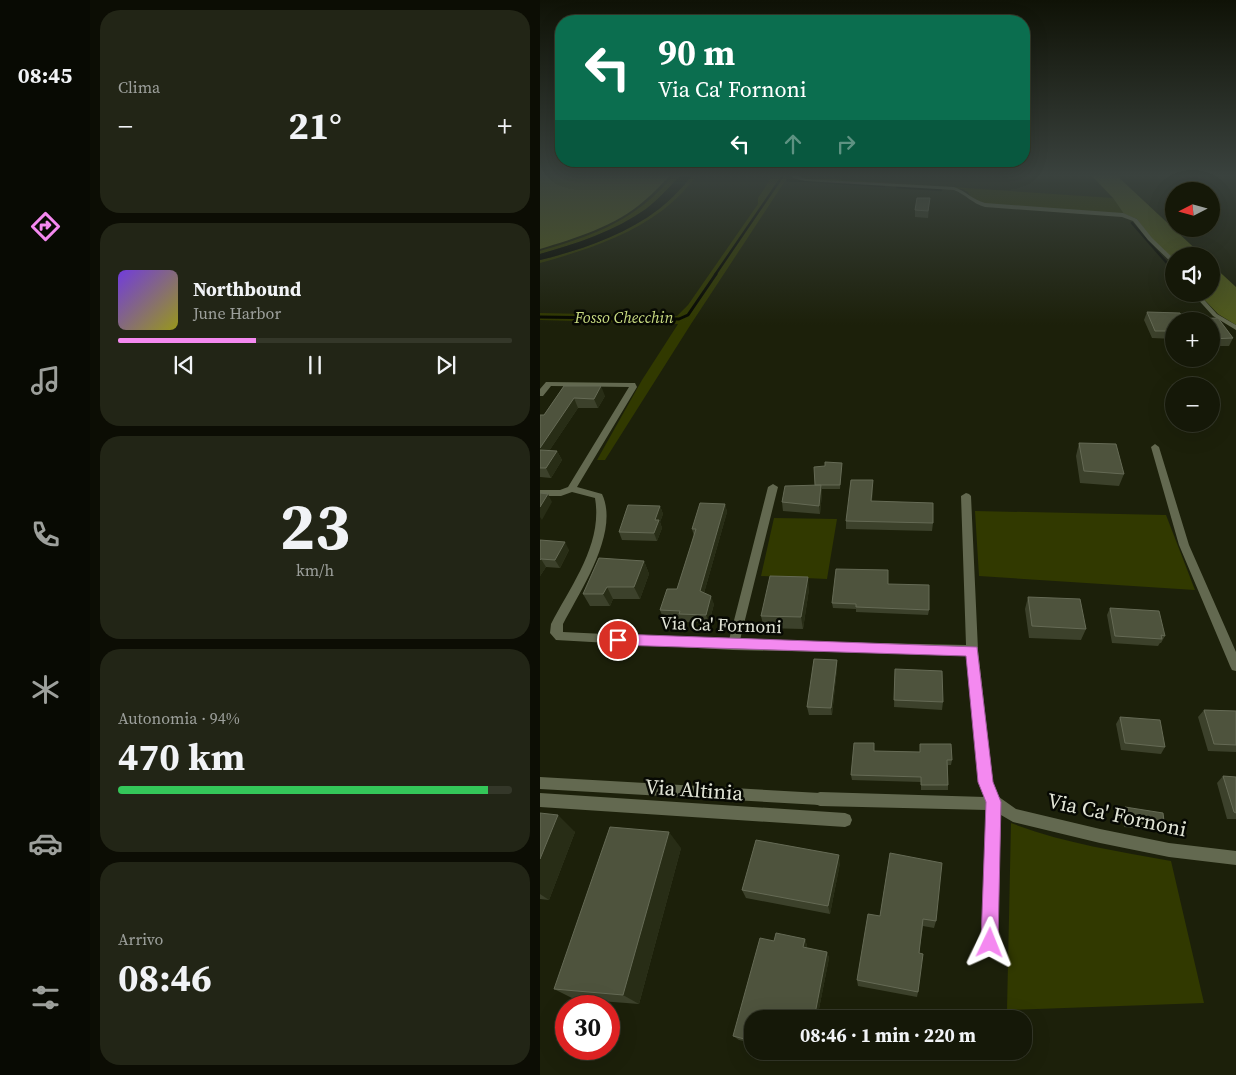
<!DOCTYPE html>
<html lang="it">
<meta charset="utf-8">
<style>
body{margin:0;font-family:"Source Serif 4",serif;background:#222516;color:#f1f3f6;height:100vh;display:flex;flex-direction:column;font-size:19px;white-space:nowrap}
*{box-sizing:border-box;margin:0}
p{font-size:16px;color:#9da09c}
.icon{flex:none;width:28px;height:28px;fill:none;stroke:currentColor;stroke-width:2;stroke-linecap:round;stroke-linejoin:round}
.map{position:relative;flex:1;overflow:hidden}
.drawer{display:flex;flex-direction:column;gap:10px;padding:10px;background:#0c0d04;width:450px}
.drawer>*{flex:none}
.guide{position:absolute;left:15px;top:15px;width:475px;height:152px;border-radius:20px;box-shadow:0 5px 20px #0002,0 0 0 1px #343729;background:#0b6e4f;color:#fff;overflow:hidden}
.needle{width:32px;rotate:264deg}
.fabs{position:absolute;left:625px;top:182px;display:grid;gap:10px}
.fabs a{display:grid;place-items:center;width:55px;height:55px;border-radius:50%;background:#151808;box-shadow:0 5px 20px #0002,0 0 0 1px #343729;font-size:25px}
.speed{position:absolute;left:15px;top:995px;display:flex;gap:10px;font-size:25px;font-weight:700;text-align:center}
.speed>*{display:grid;place-content:center;width:65px;height:65px;border-radius:50%;background:#151808;box-shadow:0 5px 20px #0002,0 0 0 1px #343729;line-height:1}
.speed .limit{border:8px solid #d22;background:#fff;color:#111}
.pin{position:absolute;display:grid;place-items:center;width:42px;height:42px;color:#fff;margin:-21px;border:2px solid #fff;border-radius:50%;box-shadow:0 1px 5px #0007}
.me{position:absolute;width:55px;margin:-28px;rotate:2deg;stroke-linejoin:round;filter:drop-shadow(0 0 4px #0008)}
.turn{display:flex;align-items:center;gap:18px;height:105px;padding:0 20px;font-size:22px}
.turn .icon{width:65px;height:65px;stroke-width:2.5}
.turn b{display:block;font-size:35px;line-height:42px}
.lanes{display:flex;align-items:center;height:48px;padding:0 20px;background:#0003;justify-content:center;gap:25px;direction:ltr}
.lanes .off{opacity:.35}
.big{font-size:38px;font-weight:700;line-height:1.1}
.drawer .widget{flex:1;display:flex;flex-direction:column;justify-content:center;gap:8px;min-width:0;padding:0 18px;border-radius:20px;background:#222516}
.drawer .dial{align-items:center;gap:0}
.dial b{font-size:65px;line-height:1}
.song{display:flex;align-items:center;gap:15px}
.cover{width:60px;height:60px;border-radius:8px;background:linear-gradient(135deg,hsl(260 70% 55%),hsl(60 70% 35%))}
.played{height:5px;border-radius:2px;background:linear-gradient(90deg,#f489f0 35%,#343729 35%)}
.keys{display:flex;justify-content:space-around;direction:ltr}
.heat{display:flex;justify-content:space-between;align-items:center;font-size:28px;direction:ltr}
.charge{height:8px;border-radius:4px;background:linear-gradient(90deg,#34c759 94%,#343729 0)}
.trip{position:absolute;left:204px;top:1010px;width:288px;height:50px;border-radius:20px;background:#151808;box-shadow:0 5px 20px #0002,0 0 0 1px #343729;font-weight:700;line-height:50px;text-align:center}
main{display:flex;flex:1;min-height:0}
.tab-bar{display:flex;flex-direction:column;width:90px;justify-content:space-around;align-items:center;background:#080a03;color:#9da09c}
.tab-bar .icon{width:35px;height:35px}
.tab-bar .on{color:#f489f0}
.tab-bar b{font-size:22px;color:#f1f3f6}
.map>svg:first-child{display:block}
.green{fill:#313900}
.forest{fill:#505a1c}
.water{fill:#060800}
.lines{fill:none;stroke-linecap:round;stroke-linejoin:round}
.stream-far1{stroke:#060800;stroke-width:2.5}
.stream{stroke:#060800;stroke-width:3}
.lane{fill:#636950;fill-rule:evenodd}
.street{fill:#636950;fill-rule:evenodd}
.wall{fill:#3c412b}
.shaded-wall{fill:#282d16}
.building{fill:#4e533d;stroke:#656a55}
.route{fill:#f489f0;stroke:#9f599c}
.labels{text-anchor:middle;stroke-width:5;stroke-linejoin:round;paint-order:stroke}
.far-water-label{font-size:16px;font-style:italic;fill:#c8da81;stroke:#070903}
.street-label{font-size:18px;fill:#e1e4d6;stroke:#070903}
.near-street-label{font-size:21px;fill:#e1e4d6;stroke:#070903}
</style>
<main>
<nav class="tab-bar">
<b>08:45</b>
<svg class="icon on" aria-label="directions" viewBox="0 0 24 24"><path d="M12 3l9 9-9 9-9-9zM9 14v-3h6M13 9l2 2-2 2"/></svg>
<svg class="icon" aria-label="music" viewBox="0 0 24 24"><path d="M9 18V5l10-2v13"/><circle cx="6" cy="18" r="3"/><circle cx="16" cy="16" r="3"/></svg>
<svg class="icon" aria-label="phone" viewBox="0 0 24 24"><path d="M5 4h4l2 5-3 2q2 4 5 5l2-3 5 2v4C11 20 4 13 5 4z"/></svg>
<svg class="icon" aria-label="climate" viewBox="0 0 24 24"><path d="M12 3v18M4 7l16 10M4 17L20 7"/></svg>
<svg class="icon" aria-label="car" viewBox="0 0 24 24"><path d="M5 17H2v-5l4-1 3-4h7l3 4 3 1v5h-3M9 17h6M6 11h13"/><circle cx="7" cy="17" r="2"/><circle cx="17" cy="17" r="2"/></svg>
<svg class="icon" aria-label="filters" viewBox="0 0 24 24"><path d="M4 7h16M4 17h16"/><circle cx="9" cy="7" r="2"/><circle cx="15" cy="17" r="2"/></svg>
</nav>
<section class="drawer">
<div class="widget"><p>Clima</p>
<div class="heat"><a>−</a><b class="big">21°</b><a>+</a></div>
</div>
<div class="widget">
<div class="song"><i class="cover"></i><div><b>Northbound</b><p>June Harbor</p></div></div>
<div class="played"></div>
<div class="keys"><svg class="icon" aria-label="previous" viewBox="0 0 24 24"><path d="M18 5L8 12l10 7zM5 5v14"/></svg><svg class="icon" aria-label="pause" viewBox="0 0 24 24"><path d="M8 5v14M16 5v14"/></svg><svg class="icon" aria-label="next" viewBox="0 0 24 24"><path d="M6 5l10 7-10 7zM19 5v14"/></svg></div>
</div>
<div class="widget dial"><b>23</b><p>km/h</p></div>
<div class="widget"><p>Autonomia · 94%</p><b class="big">470 km</b><div class="charge"></div></div>
<div class="widget"><p>Arrivo</p><b class="big">08:46</b></div>
</section>
<div class="map">
<svg width="696" height="1075" viewBox="0 0 696 1075">
<rect width="100%" height="100%" fill="#1c200a"/>
<!-- green -->
<path class="green" d="M135 174H142C130 186 119 199 106 209 75 231 36 244 0 254V251C34 241 70 230 99 208 112 199 124 186 135 174Z
M154 174H159C148 187 137 199 123 210 87 237 43 251 0 263V260C41 250 85 235 119 209 132 199 143 186 154 174Z
M234 174H247V178L151 324 65 460H57L102 380 138 324 0 320V313L137 316 148 305 218 204V198Z
M253 174 263 177 573 198 584 214 444 204 432 199 428 192 422 189 265 179 257 177Z
M435 511 626 515 655 590 439 576Z
M234 518 297 519 287 579 221 576Z
M471 823C523 843 577 851 631 861L664 1003 467 1010Z"/>
<!-- forest -->
<path class="forest" d="M0 174H132C122 183 114 193 104 201 76 226 36 238 0 249Z
M550 174H575L663 256H634V261L611 239 597 219 584 214 573 198Z
M671 264 696 287V325L678 314 659 294H671Z"/>
<!-- water -->
<path class="water" d="M142 174H154C143 186 132 199 119 209 85 235 41 250 0 260V254C36 244 75 231 106 209 119 199 130 186 142 174Z"/>
<g class="lines">
<!-- stream-far1 -->
<path class="stream-far1" d="M248 180 344 186
M357 187 401 190
M592 223 634 271
M175 275 244 174"/>
<!-- stream -->
<path class="stream" d="M0 317 139 319 148 315 176 274"/>
<!-- lane -->
<path class="lane" d="M0 777 280 793 284 795 286 799 284 803 280 805 0 789Z"/>
<!-- street -->
<path class="street" d="M249 174H254L265 179 414 187C426 191 433 200 445 203L583 213 597 219 612 238 634 259V265L608 240 593 221 582 217 445 207C433 204 425 194 414 190L265 181 253 178Z
M653 294H659L677 314 696 325V330L673 316Z
M6 382 92 383H95L97 387 37 487 62 494C80 532 40 591 23 624V632L189 640 228 487 233 484 238 487 200 640 426 645 421 496 426 493 429 494 431 496 438 650 453 782 459 797 476 809 560 829 629 843 696 851V865L629 857 560 843 473 822 461 815 457 943 455 949 449 951 443 949 441 943 447 810 280 806 275 804 273 799 275 794 280 792 445 797 439 782 427 655 193 650 16 640 10 633 11 624C31 585 63 544 55 498L32 492 21 496H0V490H20L28 487 89 387 11 386 3 396H0V389Z
M615 444 619 447 649 545 696 652V671L692 670 690 666 639 545 611 447Z
M0 793 305 813 310 815 312 820 310 825 305 827 0 807Z"/>
</g>
<!-- wall -->
<path class="wall" d="M390 198 388 218 375 217V210Z
M607 312 640 313 643 319 678 318 693 338 689 346H671V321H634V339L612 338 604 320Z
M24 386 65 396 58 408H38L9 451H17L22 460 11 478 0 477V415H4Z
M539 443 584 474 579 486 540 483 536 456Z
M302 463 300 489H282V493L280 514 243 511 242 502 275 485 285 466Z
M333 488 332 501 393 523 392 531 306 529V521Z
M185 504 187 512 164 593 174 604 169 623 143 622 141 619 123 618 120 610 137 589 154 536 152 529Z
M120 506 123 514 120 522 122 528 117 541 82 540 79 532Z
M0 540 29 550 20 568 6 567 0 576Z
M104 561 109 574 100 599H73L70 606H50L43 594Z
M348 584 389 610 388 615 316 612V609L293 608 292 603Z
M269 589 263 629 224 628 221 616Z
M488 597 546 629 541 640 489 638 485 609Z
M570 608 625 636 621 643H620L618 646 572 643 567 615Z
M297 660V668L292 715H269L267 707Z
M355 669 403 702 402 710 354 707Z
M664 710 696 711V752L668 751 658 717Z
M580 717 625 747 621 754 581 750 576 724Z
M380 744 412 760 411 765H408V790H381V782L312 780 311 775 334 751 380 752Z
M683 776 696 777V819H687L677 783Z
M585 807 625 829 622 832 584 827 583 810Z
M0 813 35 832 9 900 0 899Z
M141 848 99 1004 34 999 14 989Z
M350 853 396 921 394 928 383 926 379 953 378 992 377 997 318 986 317 980 340 916Z
M300 863 290 914 206 898 202 890Z
M265 939 267 946V948L287 952 289 958 277 1019H212V1051H247L246 1059 211 1051 206 1048 208 1042 199 1040 193 1036 234 941Z
M250 1051H271L270 1055Z"/>
<!-- shaded-wall -->
<path class="shaded-wall" d="M61 386 65 396 58 408 54 399Z
M34 398 38 408 3 460 0 454V448Z
M17 451 22 460 11 478 6 468Z
M333 480V488L331 509V501Z
M281 485 282 493 280 514 279 506Z
M8 494 12 502 2 520 0 517V507Z
M185 504 187 512 162 600 160 591Z
M120 506 123 514 120 522 122 528 117 541 114 533 115 520Z
M25 542 29 550 20 568 15 560Z
M1 559 6 567 0 576V560Z
M104 561 109 574 100 599 94 587Z
M268 577 269 589 263 629 261 617Z
M67 587 73 599 70 606 63 594Z
M171 596 174 604 169 623 166 615Z
M297 660V668L292 715 291 708Z
M18 815 35 832 9 900 0 894V859Z
M129 832 141 848 99 1004 83 995Z
M299 855 300 863 290 914 288 906Z
M265 939 267 946 266 954 263 947Z
M287 952 289 958 277 1019H274Z
M243 1051H247L246 1059 242 1056Z
M267 1051H271L270 1055 267 1052Z"/>
<!-- building -->
<path class="building" d="M377 198H390L388 211 375 210Z
M607 312 640 313 643 319 678 318 693 338 671 339V321H634V331H615Z
M24 386H61L54 399 34 398 0 448V415H4Z
M539 443 576 444 584 474 544 471Z
M0 450 17 451 6 468H0Z
M285 462 302 463 300 485H275L274 467 285 466Z
M311 480H333L331 501 393 503V523L306 521Z
M281 485 279 506 242 502 245 486Z
M0 493 8 494 0 507Z
M160 503 185 504 160 591 171 596 166 615 139 614 140 611 120 610 127 589H137L156 529H152Z
M88 505 120 506 115 520H119L114 533 79 532Z
M0 540 25 542 15 560 1 559 0 560Z
M59 558 104 561 94 587H67L63 594H43Z
M296 569 348 570V584L389 585V610L316 607V604L292 603Z
M230 576 268 577 261 617 221 616Z
M488 597 540 599 546 629 492 626Z
M570 608 619 611 625 636 621 635 622 639 575 636Z
M274 659 297 660 291 708 267 707Z
M355 669 402 671 403 702 354 700Z
M664 710 696 711V745L674 744Z
M580 717 620 720 625 747 585 743Z
M314 743H334V751L380 752V744H411L412 760H407L408 785H381V777L311 775Z
M683 776 696 777V813L694 812Z
M585 807 623 813 625 829 587 824Z
M0 813 18 815 0 859Z
M70 827 129 832 83 995 14 989Z
M216 840 299 855 288 906 202 890Z
M350 853 402 863 396 921 383 919 379 953 383 954 378 992 317 980 328 914 340 916Z
M236 933 265 939 263 947 287 952 274 1019H212V1049L206 1048 208 1040 193 1036 220 938 234 941Z
M222 1051H243L242 1056Z"/>
<!-- sky -->
<linearGradient id="sky" x2="0" y2="1"><stop stop-color="#0f1206"/><stop offset="0.54" stop-color="#3a423e"/><stop offset="1" stop-color="#3a423e" stop-opacity="0"/></linearGradient>
<rect width="696" height="325" fill="url(#sky)"/>
<!-- route -->
<path class="route" d="M78 634 437 647 453 782 461 802 458 943 456 949 450 952 443 949 441 943 446 802 438 782 426 656 78 645 73 643 71 640 73 636Z"/>
<g class="labels">
<!-- far-water labels -->
<g class="far-water-label">
<text x="84" y="323">Fosso Checchin</text>
</g>
<!-- street labels -->
<g class="street-label">
<text transform="translate(181 625) rotate(2)" y="6">Via Ca' Fornoni</text>
</g>
<!-- near-street labels -->
<g class="near-street-label">
<text transform="translate(154 790) rotate(4)" y="7">Via Altinia</text>
<text transform="translate(577 815) rotate(12)" y="7">Via Ca' Fornoni</text>
</g>
</g>
</svg>
<div class="fabs">
<a><svg class="needle" viewBox="-14 -14 28 28"><path d="M0-13l5 13h-10z" fill="#e53935"/><path d="M0 13l5-13h-10z" fill="#9da09c"/></svg></a>
<a><svg class="icon" aria-label="sound" viewBox="0 0 24 24"><path d="M4 9h4l5-4v14l-5-4H4zM17 9q2 3 0 6"/></svg></a>
<a>+</a>
<a>−</a>
</div>
<div class="speed"><div class="limit">30</div></div>
<div class="pin" style="left:78px;top:640px;background:#d93025"><svg class="icon" aria-label="arrive" viewBox="0 0 24 24"><path d="M6 21V4h12l-3 4 3 4H6"/></svg></div>
<svg class="me" style="left:450px;top:943px" viewBox="-20 -20 40 40"><path d="M0-17L14 15 0 8-14 15z" fill="#f489f0" stroke="#fff" stroke-width="4"/></svg>
<div class="trip">08:46 · 1 min · 220 m</div>
<div class="guide">
<div class="turn"><svg class="icon" aria-label="left" viewBox="0 0 24 24"><path d="M17 20v-9H6M10 6l-5 5 5 5"/></svg><div><b>90 m</b>Via Ca' Fornoni</div></div>
<div class="lanes"><svg class="icon" aria-label="left" viewBox="0 0 24 24"><path d="M17 20v-9H6M10 6l-5 5 5 5"/></svg><svg class="icon off" aria-label="ahead" viewBox="0 0 24 24"><path d="M12 20V5M6 11l6-6 6 6"/></svg><svg class="icon off" aria-label="right" viewBox="0 0 24 24"><path d="M7 20v-9h11M14 6l5 5-5 5"/></svg></div>
</div>
</div>
</main>
